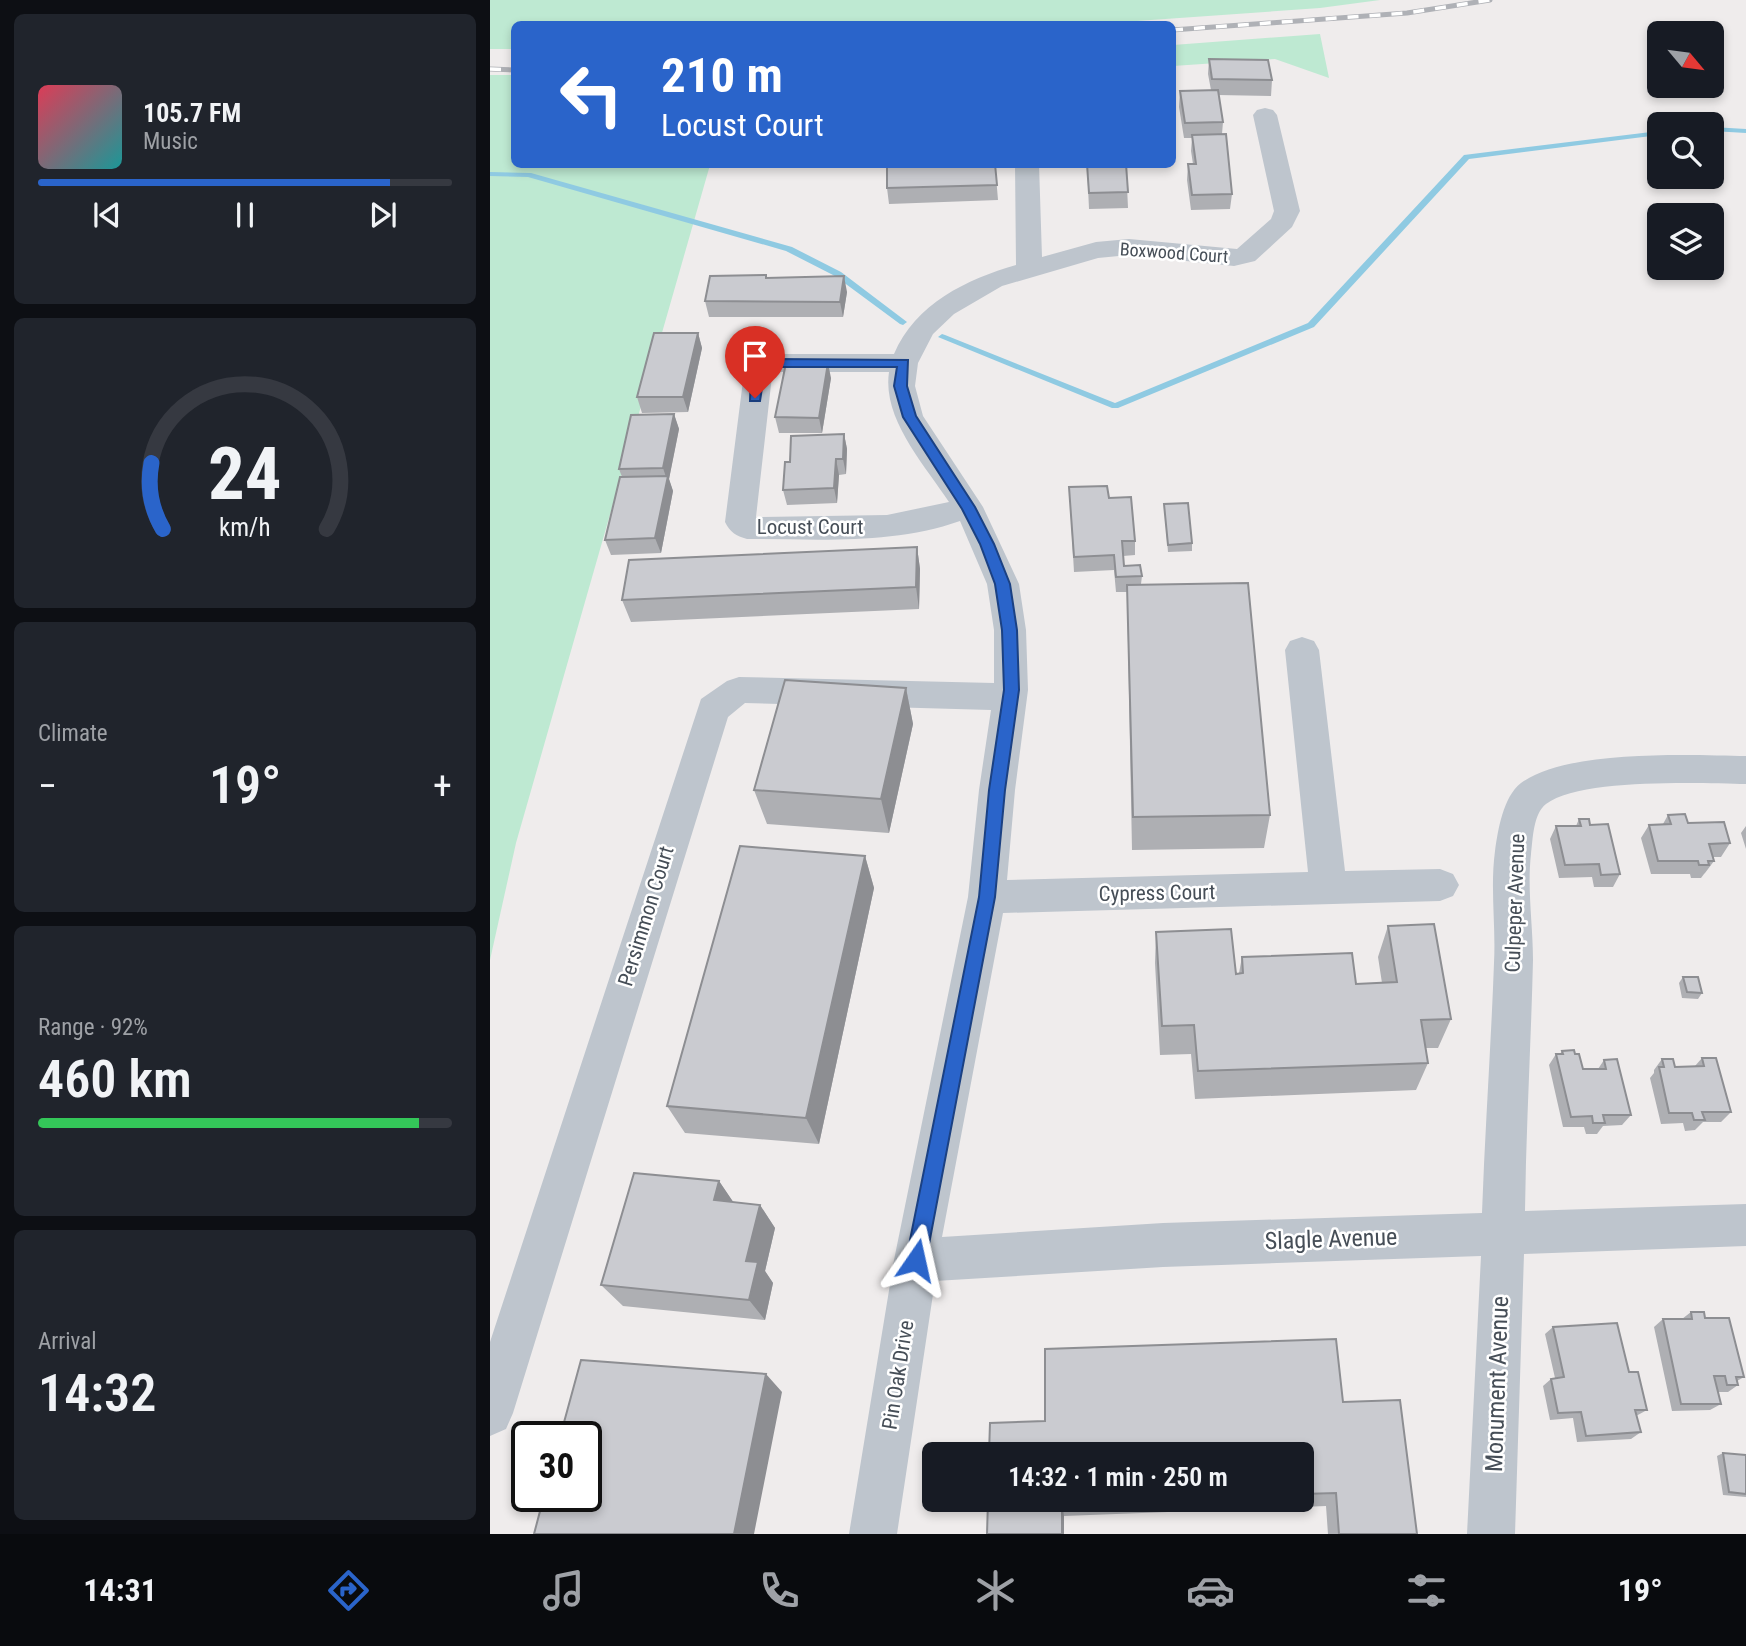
<!DOCTYPE html>
<meta charset="utf-8">
<style>
body{margin:0;font-family:"Roboto Condensed",sans-serif;background:#20242c;color:#f1f3f6;height:100vh;display:flex;flex-direction:column;font-size:26px;white-space:nowrap}
*{box-sizing:border-box;margin:0}
p{font-size:23px;color:#9ea1a6}
.icon{flex:none;width:38px;height:38px;fill:none;stroke:currentColor;stroke-width:2;stroke-linecap:round;stroke-linejoin:round}
.map{position:relative;flex:1;overflow:hidden}
.panel{display:flex;flex-direction:column;gap:14px;padding:14px;background:#0d0f14;width:490px}
.panel>*{flex:none}
.top-card{position:absolute;left:21px;top:21px;width:665px;height:147px;border-radius:10px;box-shadow:0 4px 10px #0003;background:#2a64ca;color:#fff;overflow:hidden}
.needle{width:46px;rotate:119deg}
.tools{position:absolute;left:1157px;top:21px;display:grid;gap:14px}
.tools a{display:grid;place-items:center;width:77px;height:77px;border-radius:10px;background:#171b24;box-shadow:0 4px 10px #0003;font-size:35px}
.speed{position:absolute;left:21px;top:1421px;display:flex;gap:14px;font-size:35px;font-weight:700;text-align:center}
.speed>*{display:grid;place-content:center;width:91px;height:91px;border-radius:50%;background:#171b24;box-shadow:0 4px 10px #0003;line-height:1}
.speed .limit{border:4px solid #111;border-radius:10px;background:#fff;color:#111}
.pin{position:absolute;display:grid;place-items:center;width:60px;height:60px;color:#fff;margin:-72px -30px;border-radius:50% 50% 50% 0;rotate:-45deg;box-shadow:0 0 7px #0007}
.pin .icon{rotate:45deg}
.me{position:absolute;width:77px;margin:-38px;rotate:11deg;stroke-linejoin:round;filter:drop-shadow(0 0 5px #0008)}
.turn{display:flex;align-items:center;gap:24px;height:147px;padding:0 35px;font-size:32px}
.turn .icon{width:91px;height:91px;stroke-width:2.5}
.turn b{display:block;font-size:49px;line-height:60px}
.big{font-size:52px;font-weight:600;line-height:1.1}
.panel .tile{flex:1;display:flex;flex-direction:column;justify-content:center;gap:10px;min-width:0;padding:0 24px;border-radius:10px;background:#20242c}
.panel .dial{align-items:center;gap:0}
.dial svg{height:182px;overflow:visible;fill:none;stroke:#363941;stroke-width:7;stroke-linecap:round;text-anchor:middle}
.dial text{fill:#f1f3f6;stroke:none}
.song{display:flex;align-items:center;gap:21px}
.cover{width:84px;height:84px;border-radius:10px;background:linear-gradient(135deg,hsl(350 70% 55%),hsl(180 70% 35%))}
.played{height:7px;border-radius:4px;background:linear-gradient(90deg,#2a64ca 85%,#363941 85%)}
.keys{display:flex;justify-content:space-around;direction:ltr}
.heat{display:flex;justify-content:space-between;align-items:center;font-size:38px;direction:ltr}
.charge{height:10px;border-radius:5px;background:linear-gradient(90deg,#34c759 92%,#363941 0)}
.trip{position:absolute;left:432px;top:1442px;width:392px;height:70px;border-radius:10px;background:#171b24;box-shadow:0 4px 10px #0003;font-weight:600;line-height:70px;text-align:center}
.dock{display:flex;height:112px;justify-content:space-around;align-items:center;background:#090b0e;color:#9ea1a6}
.dock .icon{width:49px;height:49px}
.dock .current{color:#2a64ca}
.dock b{font-size:32px;color:#f1f3f6}
main{display:flex;flex:1;min-height:0}
.map>svg:first-child{display:block}
.green{fill:#bee9d2}
.lines{fill:none;stroke-linecap:round;stroke-linejoin:round}
.stream{fill:#8fcae2;fill-rule:evenodd}
.minor{fill:#bec5cd;fill-rule:evenodd}
.rail-casing{stroke:#afb1b6;stroke-width:5}
.rail{stroke:#fff;stroke-width:3.5;stroke-dasharray:11;stroke-linecap:butt}
.wall{fill:#aeafb3}
.shaded-wall{fill:#8d8e92}
.building{fill:#cacbd0;stroke:#8d8e92;stroke-width:2}
.route{fill:#2a64ca;stroke:#1b4183;stroke-width:2}
.labels{text-anchor:middle;stroke-width:5;stroke-linejoin:round;paint-order:stroke}
.far-street-label{font-size:18px;fill:#464e57;stroke:#fff}
.street-label{font-size:21px;fill:#464e57;stroke:#fff}
.near-street-label{font-size:24px;fill:#464e57;stroke:#fff}
</style>
<main>
<section class="panel">
<div class="tile">
<div class="song"><i class="cover"></i><div><b>105.7 FM</b><p>Music</p></div></div>
<div class="played"></div>
<div class="keys"><svg class="icon" aria-label="previous" viewBox="0 0 24 24"><path d="M18 5L8 12l10 7zM5 5v14"/></svg><svg class="icon" aria-label="pause" viewBox="0 0 24 24"><path d="M8 5v14M16 5v14"/></svg><svg class="icon" aria-label="next" viewBox="0 0 24 24"><path d="M6 5l10 7-10 7zM19 5v14"/></svg></div>
</div>
<div class="tile dial"><svg viewBox="0 0 100 80">
<path d="M14 69A42 42 0 1 1 86 69"/>
<path d="M14 69A42 42 0 0 1 9 40" stroke="#2a64ca"/>
<text x="50" y="56" font-size="32" font-weight="700">24</text>
<text x="50" y="72" font-size="11">km/h</text>
</svg></div>
<div class="tile"><p>Climate</p>
<div class="heat"><a>−</a><b class="big">19°</b><a>+</a></div>
</div>
<div class="tile"><p>Range · 92%</p><b class="big">460 km</b><div class="charge"></div></div>
<div class="tile"><p>Arrival</p><b class="big">14:32</b></div>
</section>
<div class="map">
<svg width="1256" height="1534" viewBox="0 0 1256 1534">
<rect width="100%" height="100%" fill="#efecec"/>
<!-- green -->
<path class="green" d="M0 0H890L830 8 604 24H24V49H0Z
M830 34 839 78 785 59 683 66V45Z
M0 75H24V164L220 165 26 843 0 960Z"/>
<g class="lines">
<!-- stream -->
<path class="stream" d="M1222 127 1256 129V133L1222 131Z
M1169 131V135L979 159 824 327 628 408H622L448 337 452 334 455 335 625 403 818 323 974 155Z
M0 172 41 173 302 247 351 272 417 322 413 325 410 324 345 276 296 251 38 177 0 176Z"/>
<!-- minor -->
<path class="minor" d="M775 108 783 110 787 115 810 211 802 227 765 261 744 266 639 255 608 258 512 286 464 314 443 334 428 363 425 386 433 416 493 507 529 584 536 630 538 690 525 790 517 880 818 872 795 650 800 641 812 637 824 641 829 650 855 871 950 869 963 874 969 885 963 896 950 901 513 913 452 1237 673 1223 992 1213C995 1129 1001 1046 1004 963 1006 926 1000 888 1005 851 1008 830 1013 797 1031 783 1078 749 1199 755 1256 756V784C1212 783 1090 778 1056 804 1043 814 1043 839 1041 854 1037 889 1043 925 1043 960 1041 1044 1036 1128 1035 1211L1256 1204V1246L1034 1254 1025 1534H977L991 1256 673 1267 445 1281 407 1534H359L404 1260 478 897 489 790 501 710 255 703 238 717 23 1413 16 1429 0 1436V1342L211 699 237 681 249 677 504 683V630L497 584 470 521C402 545 328 539 257 539 246 536 240 532 235 522L254 373 266 359 285 354H404C425 304 477 279 526 265L525 164H549L552 257 606 242 639 239 747 249 781 219 784 211 763 115 767 110ZM399 372C392 419 435 465 459 502L397 515 266 517 282 376 287 372Z"/>
<!-- rail casing -->
<g class="rail-casing">
<path id="rail" d="M682 30 917 13 1000 0
M0 69 24 70"/>
</g>
<!-- rail -->
<use href="#rail" class="rail"/>
</g>
<!-- wall -->
<path class="wall" d="M719 59 782 80 781 96 728 95 733 122 732 134 742 194 740 209 701 210 697 180 698 164H703L701 151 702 138H694L689 107 690 91 721 90 718 74Z
M346 164H387V166L346 165Z
M505 164 508 200 399 204 397 188Z
M593 164H636L638 208 599 209 597 165Z
M276 275 277 278 357 292 353 317H219L215 301Z
M208 333 212 348 198 412 152 413 147 397Z
M341 378 332 433H289L285 417Z
M184 414 189 429 179 479 183 491 171 553 121 555 115 540 132 477 129 469Z
M354 434 357 449 356 474 349 475 347 503 297 505 293 490Z
M619 498 645 541V555L633 556 634 566 652 576 651 584 780 815 774 848 642 850 637 592H626L624 570 584 572 580 502Z
M674 504 702 543V551L678 552Z
M427 547 430 569 429 609 141 622 132 600Z
M416 688 423 724 399 833 277 824 264 790Z
M1178 815 1198 823 1240 843 1231 857H1223L1224 861 1215 873 1214 874 1211 878H1201L1200 874H1161L1151 838 1159 825 1173 824Z
M1089 819 1100 825 1130 874 1123 887H1104L1102 877 1069 878 1060 839 1066 826H1086Z
M1256 826V849L1251 833Z
M375 856 384 888 329 1144 195 1133 177 1106Z
M898 926 961 1019 948 1048H936L938 1063 926 1090 705 1099 701 1054 670 1055 665 963 666 932 746 974 749 973 752 957 866 984 892 983 888 957Z
M1193 977 1212 993 1208 999 1192 998 1189 983Z
M1072 1051 1085 1054 1093 1069H1108L1114 1060 1141 1115 1132 1125 1113 1126 1107 1134H1096L1094 1127H1073L1059 1065 1066 1054H1070Z
M1212 1058 1241 1112 1231 1122H1213L1205 1130 1195 1131 1193 1123 1171 1124 1160 1078 1164 1073V1070L1172 1059 1185 1067 1205 1066Z
M229 1181 243 1202 270 1205 285 1228 275 1271 283 1283 275 1320 133 1306 111 1285Z
M1201 1312 1215 1318 1254 1377 1247 1381 1248 1385 1238 1392H1228L1231 1404 1220 1410 1182 1411 1164 1327 1173 1319H1192Z
M1063 1327 1139 1372 1157 1410 1146 1416 1151 1432 1141 1439 1087 1442 1083 1418 1060 1420 1053 1386 1061 1379 1065 1378 1055 1334Z
M853 1402 927 1534H838L836 1506 574 1516 498 1500H812V1454L555 1421Z
M1233 1453 1256 1455V1497L1233 1495 1227 1456Z"/>
<!-- shaded-wall -->
<path class="shaded-wall" d="M354 276 357 292 353 317 350 302Z
M208 333 212 348 198 412 193 397Z
M338 363 341 378 332 433 329 418Z
M184 414 189 429 179 479 183 491 171 553 165 538 177 480 173 468Z
M354 434 357 449 356 474 353 459Z
M346 459 349 475 347 503 344 488Z
M427 547 430 569 429 609 426 587Z
M416 688 423 724 399 833 391 799Z
M375 856 384 888 329 1144 316 1118Z
M229 1181 246 1206 224 1200Z
M270 1205 285 1228 275 1271 283 1283 275 1320 259 1300 256 1261Z
M276 1374 292 1392 264 1534H244Z
M572 1503 574 1516V1534H572Z"/>
<!-- building -->
<path class="building" d="M719 59 778 60 782 80 722 79Z
M728 90 733 122 695 123 690 91Z
M736 134 742 194 702 195 698 164H706L702 135Z
M461 164H505L507 185 397 188V165Z
M597 164H636L638 192 599 193Z
M276 275V278L354 276 350 302 215 301 220 276Z
M164 333H208L193 397H147Z
M296 363H338L329 418 285 417Z
M184 414 173 468 129 469 141 415Z
M354 434 353 459H346L344 488 293 490 295 462H300L301 436Z
M178 476 165 538 115 540 130 477Z
M617 486 619 498 641 497 645 541H632L634 566 650 565 652 576 626 577 624 555 584 557 579 487Z
M698 503 702 543 678 545 674 504Z
M427 547 426 587 132 600 139 560Z
M758 583 780 815 643 817 637 585Z
M295 680 416 688 391 799 264 790Z
M1195 814 1198 823 1234 822 1240 843 1219 844 1224 861H1218L1219 865H1209L1208 861H1168L1159 825 1181 824 1178 815Z
M1089 819H1099L1100 825 1118 824 1130 874 1111 875 1109 864 1075 865 1066 826H1091Z
M250 846 375 856 316 1118 177 1106Z
M944 924 961 1019 931 1020 938 1063 708 1071 704 1025 672 1026 666 932 741 929 746 974 753 973 752 957 862 953 866 984 907 982 898 926Z
M1193 977H1208L1212 993 1197 992Z
M1084 1050 1085 1054H1089L1093 1069H1116L1114 1060 1127 1059 1141 1115H1113L1115 1123H1103L1102 1116 1081 1117 1066 1054H1073L1072 1051Z
M1212 1058H1226L1241 1112H1212L1215 1120H1204L1202 1113H1179L1169 1067H1174L1172 1059H1183L1185 1067 1214 1066Z
M144 1173 229 1181 224 1200 270 1205 256 1261 268 1262 259 1300 111 1285Z
M1201 1312H1214L1215 1318H1239L1254 1377H1246L1248 1385H1237L1235 1376H1224L1231 1404H1191L1173 1319H1202Z
M1127 1323 1139 1372H1148L1157 1410H1145L1151 1432 1096 1436 1091 1412 1068 1413 1061 1379 1074 1377 1063 1327Z
M846 1339 853 1402 910 1400 927 1534H849L846 1493 812 1494V1454H499L500 1423 555 1421V1349Z
M91 1360 276 1374 244 1534H44L54 1496H96V1437H70Z
M1233 1453 1256 1455V1494L1239 1492Z
M498 1500H659L572 1503V1534H497Z"/>
<!-- route -->
<path class="route" d="M285 359 418 360 417 386 426 416 485 507 504 544 520 584 527 630 529 690 515 790 505 897 436 1260 433 1267 426 1270 419 1267 416 1260 489 897 499 790 514 690 512 630 505 584 490 544 472 509 413 417 404 386 407 367H286L274 375 270 401H260L261 373 271 363Z"/>
<g class="labels">
<!-- far-street labels -->
<g class="far-street-label">
<text transform="translate(684 253) rotate(4)" y="6">Boxwood Court</text>
</g>
<!-- street labels -->
<g class="street-label">
<text x="320" y="534">Locust Court</text>
<text transform="translate(667 893) rotate(-1)" y="7">Cypress Court</text>
<text transform="translate(1025 903) rotate(-88)" y="7">Culpeper Avenue</text>
<text transform="translate(156 916) rotate(-73)" y="7">Persimmon Court</text>
<text transform="translate(408 1375) rotate(-81)" y="7">Pin Oak Drive</text>
</g>
<!-- near-street labels -->
<g class="near-street-label">
<text transform="translate(841 1239) rotate(-2)" y="8">Slagle Avenue</text>
<text transform="translate(1007 1384) rotate(-88)" y="8">Monument Avenue</text>
</g>
</g>
</svg>
<div class="tools">
<a><svg class="needle" viewBox="-14 -14 28 28"><path d="M0-13l5 13h-10z" fill="#e53935"/><path d="M0 13l5-13h-10z" fill="#9ea1a6"/></svg></a>
<a><svg class="icon" aria-label="search" viewBox="0 0 24 24"><circle cx="10" cy="10" r="6"/><path d="M15 15l6 6"/></svg></a>
<a><svg class="icon" aria-label="layers" viewBox="0 0 24 24"><path d="M12 4l9 5-9 5-9-5zM3 14l9 5 9-5"/></svg></a>
</div>
<div class="speed"><div class="limit">30</div></div>
<div class="pin" style="left:265px;top:398px;background:#d93025"><svg class="icon" aria-label="arrive" viewBox="0 0 24 24"><path d="M6 21V4h12l-3 4 3 4H6"/></svg></div>
<svg class="me" style="left:426px;top:1260px" viewBox="-20 -20 40 40"><path d="M0-17L14 15 0 8-14 15z" fill="#2a64ca" stroke="#fff" stroke-width="4"/></svg>
<div class="trip">14:32 · 1 min · 250 m</div>
<div class="top-card">
<div class="turn"><svg class="icon" aria-label="left" viewBox="0 0 24 24"><path d="M17 20v-9H6M10 6l-5 5 5 5"/></svg><div><b>210 m</b>Locust Court</div></div>
</div>
</div>
</main>
<nav class="dock">
<b>14:31</b>
<svg class="icon current" aria-label="directions" viewBox="0 0 24 24"><path d="M12 3l9 9-9 9-9-9zM9 14v-3h6M13 9l2 2-2 2"/></svg>
<svg class="icon" aria-label="music" viewBox="0 0 24 24"><path d="M9 18V5l10-2v13"/><circle cx="6" cy="18" r="3"/><circle cx="16" cy="16" r="3"/></svg>
<svg class="icon" aria-label="phone" viewBox="0 0 24 24"><path d="M5 4h4l2 5-3 2q2 4 5 5l2-3 5 2v4C11 20 4 13 5 4z"/></svg>
<svg class="icon" aria-label="climate" viewBox="0 0 24 24"><path d="M12 3v18M4 7l16 10M4 17L20 7"/></svg>
<svg class="icon" aria-label="car" viewBox="0 0 24 24"><path d="M5 17H2v-5l4-1 3-4h7l3 4 3 1v5h-3M9 17h6M6 11h13"/><circle cx="7" cy="17" r="2"/><circle cx="17" cy="17" r="2"/></svg>
<svg class="icon" aria-label="filters" viewBox="0 0 24 24"><path d="M4 7h16M4 17h16"/><circle cx="9" cy="7" r="2"/><circle cx="15" cy="17" r="2"/></svg>
<b>19°</b>
</nav>
